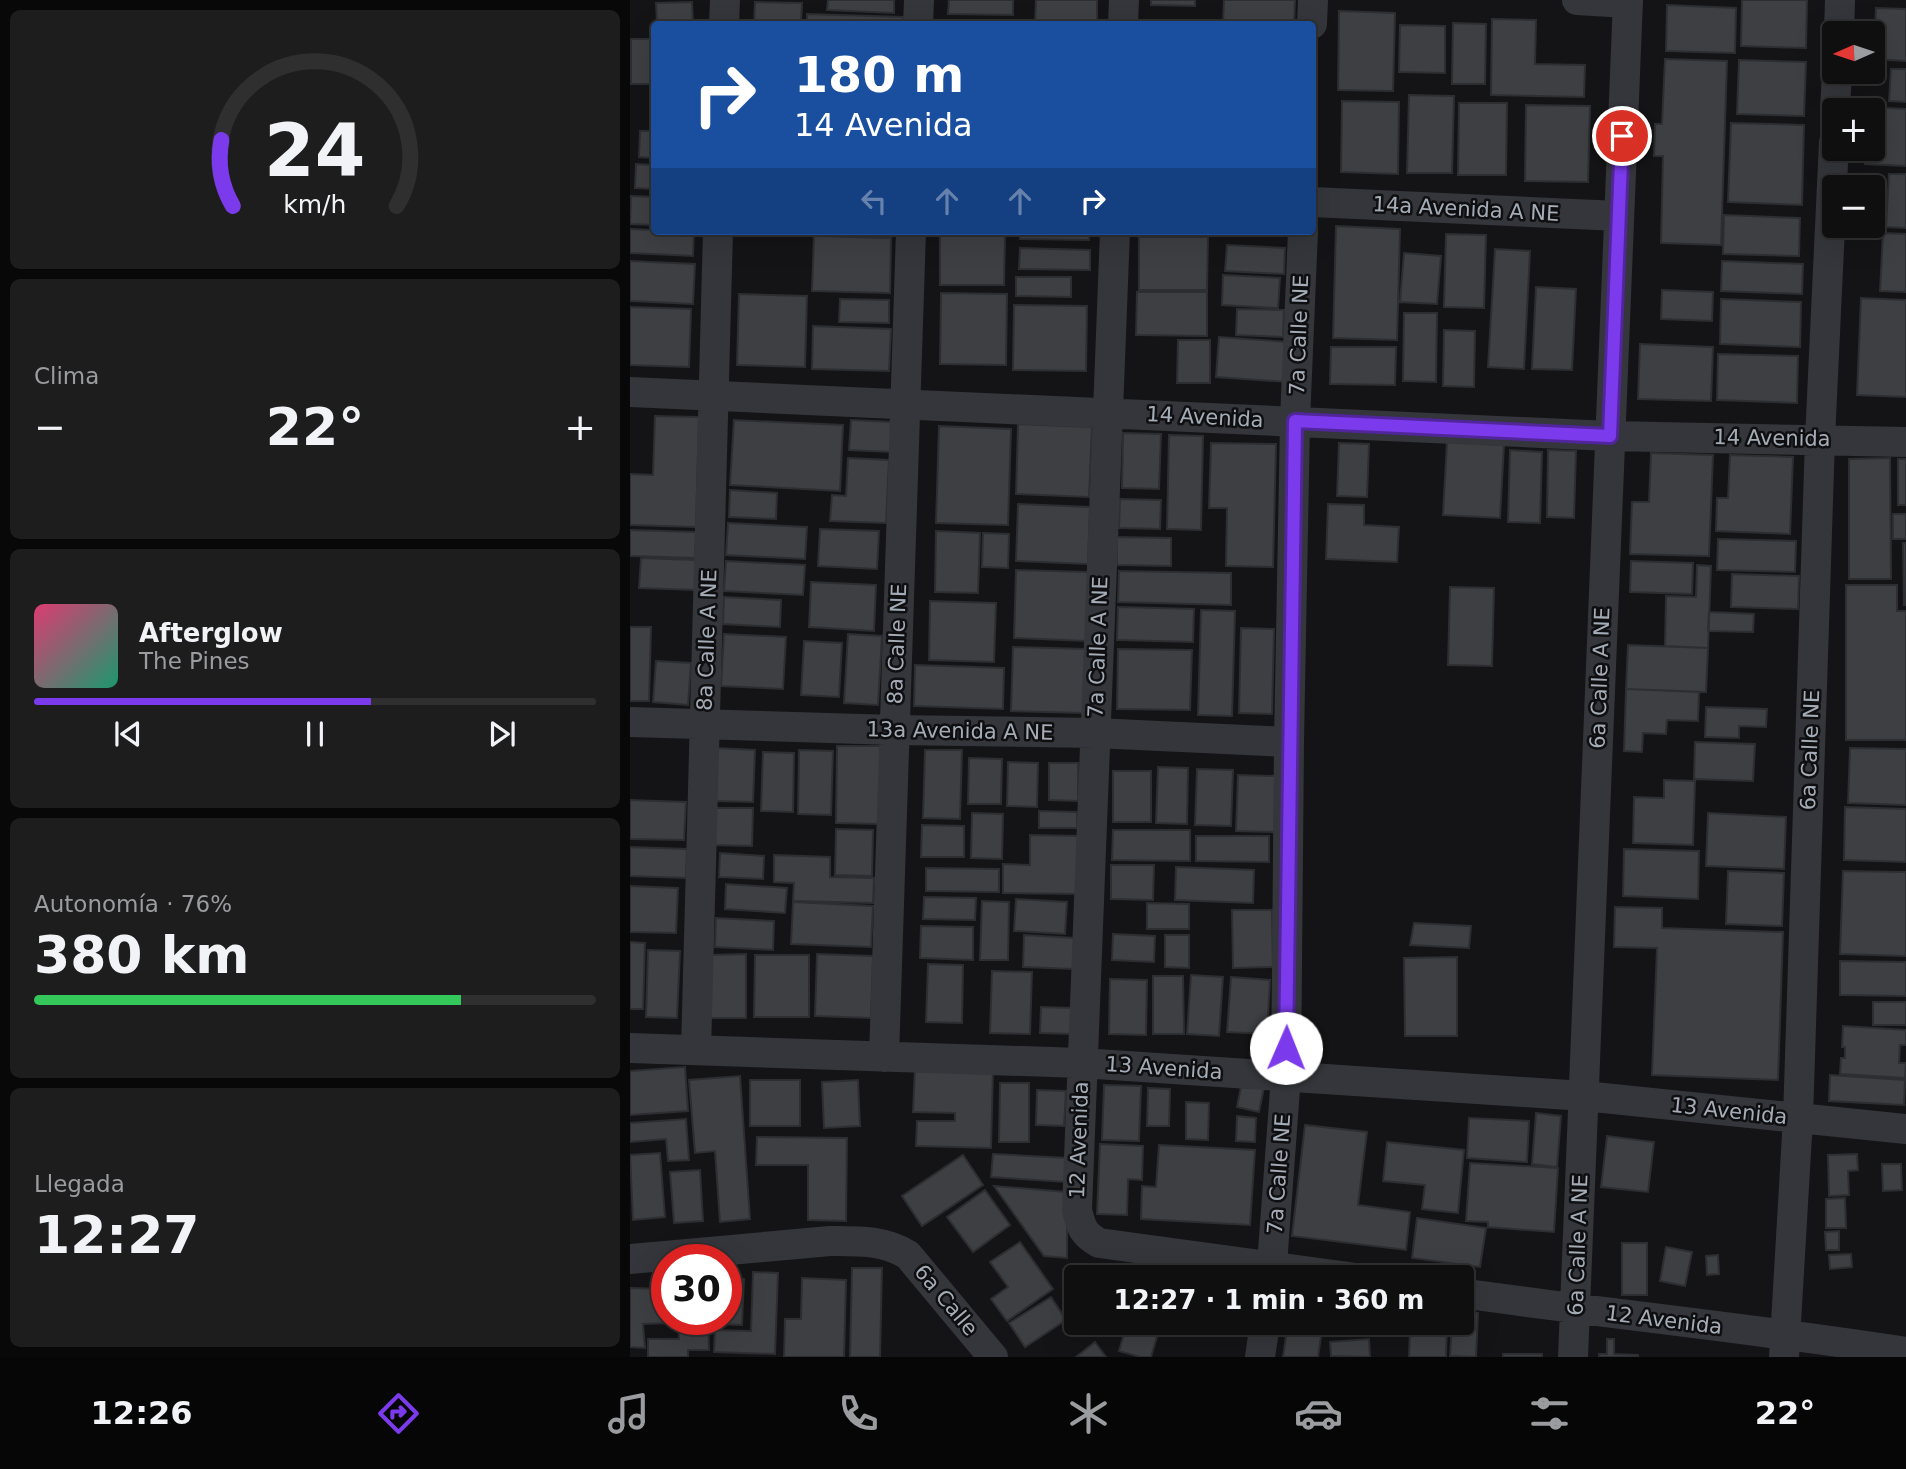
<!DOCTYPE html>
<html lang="es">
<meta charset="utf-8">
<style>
body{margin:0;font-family:"DejaVu Sans",sans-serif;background:#1d1d1e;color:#f1f3f6;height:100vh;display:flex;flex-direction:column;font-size:26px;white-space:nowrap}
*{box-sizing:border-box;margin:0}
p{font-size:23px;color:#9b9c9f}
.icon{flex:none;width:38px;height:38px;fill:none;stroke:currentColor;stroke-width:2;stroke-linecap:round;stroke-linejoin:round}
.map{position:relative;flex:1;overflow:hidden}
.sheet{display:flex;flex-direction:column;gap:10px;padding:10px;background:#080809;width:630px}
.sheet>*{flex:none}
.top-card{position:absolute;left:21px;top:21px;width:665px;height:214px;border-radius:7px;box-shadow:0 7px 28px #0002,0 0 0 2px #2f2f30;background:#1a4fa0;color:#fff;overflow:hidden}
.needle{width:46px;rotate:267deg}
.fabs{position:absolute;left:1192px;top:21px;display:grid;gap:14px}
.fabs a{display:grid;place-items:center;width:63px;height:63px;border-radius:7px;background:#0f0f10;box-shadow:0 7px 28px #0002,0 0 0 2px #2f2f30;font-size:35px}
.speed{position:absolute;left:21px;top:1244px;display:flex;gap:14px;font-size:35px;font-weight:700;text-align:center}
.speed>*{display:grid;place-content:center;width:91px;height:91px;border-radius:50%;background:#0f0f10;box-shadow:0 7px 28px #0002,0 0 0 2px #2f2f30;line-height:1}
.speed .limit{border:10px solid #d22;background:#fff;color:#111}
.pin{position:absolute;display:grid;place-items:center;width:60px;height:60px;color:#fff;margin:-30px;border:4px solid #fff;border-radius:50%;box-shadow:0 2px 7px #0007}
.me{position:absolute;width:77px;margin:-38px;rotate:1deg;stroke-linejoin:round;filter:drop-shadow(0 0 5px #0008)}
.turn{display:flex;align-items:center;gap:24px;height:147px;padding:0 28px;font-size:32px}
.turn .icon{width:91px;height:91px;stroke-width:2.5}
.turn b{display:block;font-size:49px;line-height:60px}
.lanes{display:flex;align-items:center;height:66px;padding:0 28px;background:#0003;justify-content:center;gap:35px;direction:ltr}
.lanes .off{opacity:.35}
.big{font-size:52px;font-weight:600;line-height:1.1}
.sheet .widget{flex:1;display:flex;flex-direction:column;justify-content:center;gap:10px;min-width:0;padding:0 24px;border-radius:10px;background:#1d1d1e}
.sheet .dial{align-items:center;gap:0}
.dial svg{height:182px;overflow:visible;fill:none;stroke:#2f2f30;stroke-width:7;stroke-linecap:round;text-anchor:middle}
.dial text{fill:#f1f3f6;stroke:none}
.song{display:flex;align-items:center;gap:21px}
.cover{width:84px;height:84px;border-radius:10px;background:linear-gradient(135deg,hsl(340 70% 55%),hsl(160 70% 35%))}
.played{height:7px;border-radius:4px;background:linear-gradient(90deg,#7c3aed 60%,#2f2f30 60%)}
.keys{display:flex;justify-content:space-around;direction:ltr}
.heat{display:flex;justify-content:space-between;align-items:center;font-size:38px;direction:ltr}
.charge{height:10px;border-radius:5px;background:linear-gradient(90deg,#34c759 76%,#2f2f30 0)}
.trip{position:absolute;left:434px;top:1265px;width:410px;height:70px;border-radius:7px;background:#0f0f10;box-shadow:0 7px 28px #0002,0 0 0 2px #2f2f30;font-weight:600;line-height:70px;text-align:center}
.menu{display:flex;height:112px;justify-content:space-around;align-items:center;background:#060606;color:#9b9c9f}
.menu .icon{width:49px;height:49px}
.menu .on{color:#7c3aed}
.menu b{font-size:32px;color:#f1f3f6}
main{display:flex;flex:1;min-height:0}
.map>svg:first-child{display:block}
.building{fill:#3e3f43;stroke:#2d2e32;stroke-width:2}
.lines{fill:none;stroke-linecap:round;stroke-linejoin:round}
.minor{stroke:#34363b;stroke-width:30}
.route-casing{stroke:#51269a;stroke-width:18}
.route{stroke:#7c3aed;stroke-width:12}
.labels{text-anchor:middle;stroke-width:5;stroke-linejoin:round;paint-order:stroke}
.street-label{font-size:21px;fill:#a4acb7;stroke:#0f0f11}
</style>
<main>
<section class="sheet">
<div class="widget dial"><svg viewBox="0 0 100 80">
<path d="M14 69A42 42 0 1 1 86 69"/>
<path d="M14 69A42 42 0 0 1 9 40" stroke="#7c3aed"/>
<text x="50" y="56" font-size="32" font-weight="700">24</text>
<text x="50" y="72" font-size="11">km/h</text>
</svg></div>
<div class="widget"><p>Clima</p>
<div class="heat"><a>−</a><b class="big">22°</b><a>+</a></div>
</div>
<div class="widget">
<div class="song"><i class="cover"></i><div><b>Afterglow</b><p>The Pines</p></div></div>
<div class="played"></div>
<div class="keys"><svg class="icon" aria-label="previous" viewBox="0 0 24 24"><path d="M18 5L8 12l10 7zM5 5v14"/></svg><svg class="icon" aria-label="pause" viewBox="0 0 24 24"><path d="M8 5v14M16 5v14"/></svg><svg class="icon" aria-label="next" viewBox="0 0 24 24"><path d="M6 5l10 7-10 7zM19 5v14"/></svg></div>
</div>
<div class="widget"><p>Autonomía · 76%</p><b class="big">380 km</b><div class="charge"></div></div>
<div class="widget"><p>Llegada</p><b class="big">12:27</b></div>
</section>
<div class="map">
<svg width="1276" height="1357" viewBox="0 0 1276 1357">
<rect width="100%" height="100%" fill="#141416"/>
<!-- building -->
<path class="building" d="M198 0H264V13L197 10Z
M319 0H383V15L318 14Z
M406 0H467V24L405 23Z
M521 0H565V6L521 5Z
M594 0H665L664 24 593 23Z
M1112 0H1177L1176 48 1111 46Z
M62 2 63 24H27L26 3Z
M125 2 172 3 171 24H124Z
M1037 5 1106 8 1105 53 1036 51Z
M1246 8 1276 9V61L1244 59Z
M709 11 765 13 763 91 708 90Z
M177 14 273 17 272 24H177Z
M862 19 906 20 905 64 955 65 954 97 861 95Z
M324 21 387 22V24H324Z
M823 23 856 24 855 84H822Z
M770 25 815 26V73L769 72Z
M1 39H24V84H1Z
M1035 59 1097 61 1091 245 1031 243 1033 156H1024L1025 124H1032Z
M1109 60 1176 62 1174 116 1107 114Z
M1261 69H1276V102L1259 101Z
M779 95 824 96 822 173H777Z
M712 101 769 102 768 174 711 172Z
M829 103H877L876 175H828Z
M896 105 960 106 958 182 895 181Z
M1238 107 1276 109V166L1235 164 1236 149H1242V110H1238Z
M1101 123 1174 125 1172 205 1098 202Z
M10 131H24V158L9 157Z
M6 164 24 165V189L5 188Z
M1259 174H1276V228L1256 227Z
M1 196 24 197V225L0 224Z
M1094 215 1170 218 1169 256 1093 254Z
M706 226 770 229 767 340 703 338Z
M0 229 64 232 63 256 0 253Z
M186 231H269V234Z
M390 231H459V240L390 239Z
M310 233 375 234 374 285H310Z
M1253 233 1276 234V292L1250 291Z
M816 234 856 235 854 308 814 307Z
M184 236 261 238 260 293 182 291Z
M509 237H578L577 290H509Z
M597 245 655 248 654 274 595 271Z
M390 248 460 250V270L389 269Z
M865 249 900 251 894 369 858 367Z
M774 253 811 256 807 304 770 302Z
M0 261 65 264 63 304 0 301Z
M1092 261 1173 264 1172 294 1091 291Z
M593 275 650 278 648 308 592 305Z
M386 277H441V297L386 296Z
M906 287 946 289 942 370 902 369Z
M1032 290 1083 292 1082 321 1031 319Z
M507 292H577V336L506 335Z
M311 293 377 294 376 365 310 364Z
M109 294 177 296 175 367 107 365Z
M1231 298 1276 300V397L1227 395Z
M210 299 259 300V323L209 322Z
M1091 299 1171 302 1170 347 1090 344Z
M384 305 457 306 456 371 383 370Z
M0 307 61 309 59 367 0 365Z
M607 309 654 310 653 337 606 335Z
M774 313H807L806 382 773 381Z
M183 326 261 329 259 371 182 369Z
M814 330 845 331 844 387 813 386Z
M589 337 659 342 657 382 586 377Z
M548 340H580V383H547Z
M1010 344 1083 347 1081 401 1008 399Z
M701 347H766L765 385 700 384Z
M1088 354 1168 356 1167 403 1087 400Z
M25 416 69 417 66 527 0 525V474L23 475Z
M104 420 213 425 210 491 100 485Z
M221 420 262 422 261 452 219 450Z
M388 424 462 427 459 497 386 494Z
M309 426 381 429 378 525 306 523Z
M493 433 531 434 529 489 492 488Z
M539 435 573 436 571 530 537 529Z
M817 442 874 445 870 518 813 515Z
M581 443 646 444 643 567 596 566 597 508H579Z
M709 443 739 444 737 497 707 496Z
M880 450 912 452 910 523 878 522Z
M918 450 946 451 944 518 917 517Z
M1021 453 1083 455 1079 556 1000 554 1002 502H1019Z
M1100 455 1163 457 1160 534 1086 531 1087 498H1098Z
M218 458 259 460 256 523 200 521 202 495 216 496Z
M1260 458 1261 579H1219V459Z
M1268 459H1276V505H1268Z
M100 490 147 493 146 519 99 517Z
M490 499 531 500 530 529 489 528Z
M388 504 460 507 458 564 386 561Z
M698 504 734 505V525L769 527 767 562 696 559Z
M1263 514H1276V539H1263Z
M98 523 177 527 175 559 96 555Z
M190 529 249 531 247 569 188 566Z
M0 530 66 532 65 558 0 556Z
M306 531 350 533 348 593 305 592Z
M353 533 379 534 378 568 352 567Z
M487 537 541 538V566L487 565Z
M1088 539 1166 541 1165 572 1087 570Z
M1273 543H1276V605H1274Z
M11 558 66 560 65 590 9 588Z
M96 561 175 565 173 595 94 591Z
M1001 561 1063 563 1062 594 1000 592Z
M1067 565 1081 566 1078 648 1035 646 1036 596 1066 597Z
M386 570 458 572 456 641 384 638Z
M489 571 601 573V605L488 602Z
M1102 574 1169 576 1168 609 1101 607Z
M181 582 246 585 244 631 179 627Z
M1216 585H1267V611H1276V740H1216Z
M820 587 864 588 862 666 818 665Z
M94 597 151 600 150 627 93 624Z
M300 601 366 603 364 662 299 660Z
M488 607 564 609 563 642 487 640Z
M571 610 605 611 602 716 568 715Z
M1079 612 1124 614 1123 632 1078 631Z
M0 627H21L19 701H0Z
M611 628 644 629 642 714 609 713Z
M94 634 156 637 153 689 91 686Z
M218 634 252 636 248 705 214 703Z
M174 641 212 643 209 697 171 695Z
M998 645 1078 648 1076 692 996 689Z
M383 647 456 649 454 713 381 711Z
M488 649 562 650 560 710 487 709Z
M26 661 61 663 58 705 23 702Z
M285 665 374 668 373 709 284 706Z
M996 689 1069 692 1068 721 1037 720 1036 734 1013 733 1012 752 994 751Z
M1076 707 1137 709 1136 727 1109 726V738L1075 737Z
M1065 742 1125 744 1123 781 1064 779Z
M207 746H253L251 824 206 823Z
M87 748 125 750 123 802 85 801Z
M1220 748 1276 749V805L1218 803Z
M169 750 203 751 201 815 168 814Z
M295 750H332L330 819 293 818Z
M133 752 164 753 163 812 131 811Z
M339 758 372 759 371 804H338Z
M378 762 408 763 407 807 377 806Z
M419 763H448V801L419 800Z
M528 767 558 768 557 824 526 823Z
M567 769 603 770 601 826 565 825Z
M483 771H521V822H483Z
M608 775 646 776 644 832 606 831Z
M1034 780 1065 781 1063 845 1003 843 1004 797 1034 798Z
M0 800 56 802 54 840 0 839Z
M1215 807 1276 809V862L1214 860Z
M83 808H123L122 846 82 845Z
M409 811 447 812V828H409Z
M342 813 373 814 372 859 341 858Z
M1078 813 1156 817 1154 869 1076 866Z
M292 825 334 826V857H291Z
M206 829 243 830 242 876 205 875Z
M483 830H560V861L482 860Z
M400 835 452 836 451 894 373 893V864L400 865Z
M566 836H639V862L566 861Z
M0 847 57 849 56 878 0 876Z
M994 849 1069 851 1068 899 993 896Z
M90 853 134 856 133 879 89 877Z
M144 855 200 857V877L244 878 243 903 163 901 164 883 144 882Z
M481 865H524L523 900 481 899Z
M546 867 624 870 623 903 545 900Z
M296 868 369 869V892L296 891Z
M1098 871 1154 873 1152 926 1096 924Z
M1213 871 1276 872V956L1210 954Z
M96 884 157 888 155 913 95 909Z
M0 886 48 888 46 933 0 932Z
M294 897 346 898 345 920 293 919Z
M386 899 437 902 435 934 384 931Z
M352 901 379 902 378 960H350Z
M163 902 243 906 241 947 161 944Z
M517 903 559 904V929H517Z
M985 907 1032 908V928L1153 932 1148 1080 1022 1075 1027 948 984 947Z
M602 910H642L643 967 603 968Z
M86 918 144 921 143 950 85 947Z
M784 923 841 926 839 948 780 945Z
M291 926 343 927V960L290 958Z
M483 934 525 936 524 962 482 960Z
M394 935 445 938 444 969 393 967Z
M535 935H559V968L535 967Z
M0 942 15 943 13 1009H0Z
M18 950 50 951 47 1018 16 1017Z
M116 954V1018H78V955Z
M187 954 243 956 241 1018 185 1016Z
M125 955H179V1017H124Z
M827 957V1036H775L774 958Z
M1210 961 1276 962V996L1210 995Z
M298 964 333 965 332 1023 296 1022Z
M362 971 402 972 400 1034 360 1033Z
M561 975 593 977 589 1036 557 1034Z
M523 976H553L554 1034H523Z
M601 977 640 980 637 1034 597 1032Z
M480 979 517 980 516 1035 479 1034Z
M1243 1002H1276V1025H1243Z
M411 1007 443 1008 442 1034 410 1033Z
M1213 1026 1276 1030V1045H1270L1269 1063H1276L1275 1078 1210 1074 1211 1058H1215V1047H1212Z
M55 1067 58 1111 0 1115V1071Z
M285 1068 363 1070 361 1148 286 1146 287 1121H325V1113L283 1112Z
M1200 1075 1275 1080 1274 1105 1199 1101Z
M110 1076 120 1219 90 1222 85 1151 65 1153 59 1080Z
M120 1080H170V1126H120Z
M228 1080 230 1126 194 1128 192 1082Z
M612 1082 634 1087 629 1112 607 1107Z
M370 1083H399V1142H369Z
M474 1085 511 1086 509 1141 472 1140Z
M518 1088 540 1089 539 1126H517Z
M407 1090 436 1091 434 1126 406 1125Z
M556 1102 579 1103 578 1140 556 1139Z
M906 1113 931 1116 927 1167 902 1164Z
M607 1116 626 1118 625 1142 606 1141Z
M839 1118 899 1121 897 1162 837 1158Z
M56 1119 59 1160 38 1161 36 1139 0 1142V1123Z
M675 1125 737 1132 728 1205 780 1212 776 1250 662 1236Z
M977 1136 1024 1142 1018 1192 971 1187Z
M127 1137 217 1138 216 1221 178 1220V1165H126Z
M757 1142 834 1150 828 1213 792 1209 795 1185 753 1181Z
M470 1144 513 1146 512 1180 498 1179 497 1215 467 1214Z
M529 1145 625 1150 620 1225 511 1219 512 1186 526 1187Z
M30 1153 35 1217 3 1220 0 1155Z
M363 1154 437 1158 436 1182 361 1177Z
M1227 1154 1228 1170 1218 1171 1219 1195 1199 1196 1198 1155Z
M333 1155 353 1185 292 1226 272 1196Z
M840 1163 928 1168 924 1232 858 1227V1222L836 1221Z
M1252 1164H1271L1272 1190 1253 1191Z
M70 1170 73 1221 44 1223 40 1172Z
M364 1186 437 1192V1258L414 1256Z
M355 1190 380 1225 343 1252 317 1217Z
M1215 1198 1216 1228H1196V1199Z
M787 1218 856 1228 850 1267 782 1258Z
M1209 1231V1250H1196L1195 1232Z
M390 1242 423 1289 377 1321 361 1299 378 1287 360 1262Z
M992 1243H1017V1295H992Z
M1036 1247 1062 1252 1055 1286 1030 1281Z
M1221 1254 1222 1267 1200 1269 1199 1255Z
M1088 1255 1089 1274 1077 1275 1076 1256Z
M222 1268H252L250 1357H220Z
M123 1272 148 1273 145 1354 84 1352 85 1330 121 1331Z
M96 1278 114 1279 112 1325 84 1324V1320H96Z
M172 1278 216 1280 214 1357H154L155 1319H171Z
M0 1288 37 1289V1320H42V1323L13 1324 15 1348 0 1347Z
M421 1297 436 1320 395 1347 379 1323Z
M831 1312 848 1313 846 1357 820 1356 822 1323H831Z
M49 1320H78L79 1350H58V1357H18V1339H49Z
M497 1323H531L521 1357H510L489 1351Z
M658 1323H693L688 1357H653Z
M768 1323H817L816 1357H779L780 1330H768Z
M739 1339 740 1357 701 1356 700 1342Z
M977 1339H984V1354L1008 1355V1357H969V1354H977Z
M465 1342 476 1357H446Z
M873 1354H912V1357H873Z"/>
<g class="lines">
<!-- minor -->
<path class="minor" d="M947 0 998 3
M94 24 95 0
M288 24 289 0
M493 24 494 0
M682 24 683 0
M1209 33 1210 0
M1205 110 1207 72
M682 202 989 216
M485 231 447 1210C451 1227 453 1234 469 1243L726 1278
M0 392 980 436 1276 442
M0 722 264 730 465 733 659 742
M0 1048 451 1063 954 1096 1276 1129
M66 1050 88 231
M254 1057 281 231
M0 1259 200 1241C228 1241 254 1240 278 1255L363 1357
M641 1278 656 1076 659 742 665 421 673 231
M831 1293C979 1314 1128 1329 1276 1352
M630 1357 635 1323
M943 1357 998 0
M1154 1357 1168 1118 1190 439 1204 142"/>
</g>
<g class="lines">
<!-- route casing -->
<g class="route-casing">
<path id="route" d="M656 1048 665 421 980 436 992 136"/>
</g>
<!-- route -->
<use href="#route" class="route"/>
</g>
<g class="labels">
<!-- street labels -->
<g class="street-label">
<text transform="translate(836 209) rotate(3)" y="7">14a Avenida A NE</text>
<text transform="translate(669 335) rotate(-88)" y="7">7a Calle NE</text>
<text transform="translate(575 417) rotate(3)" y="7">14 Avenida</text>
<text transform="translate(1142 438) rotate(1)" y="7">14 Avenida</text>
<text transform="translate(77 640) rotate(-88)" y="7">8a Calle A NE</text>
<text transform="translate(267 644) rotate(-88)" y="7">8a Calle NE</text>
<text transform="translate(468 647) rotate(-88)" y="7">7a Calle A NE</text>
<text transform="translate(970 678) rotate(-88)" y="7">6a Calle A NE</text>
<text transform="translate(330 731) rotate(1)" y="7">13a Avenida A NE</text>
<text transform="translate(1180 750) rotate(-88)" y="7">6a Calle NE</text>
<text transform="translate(534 1068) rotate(4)" y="7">13 Avenida</text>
<text transform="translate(1099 1111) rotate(6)" y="7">13 Avenida</text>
<text transform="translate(449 1140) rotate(-88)" y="7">12 Avenida</text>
<text transform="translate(649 1174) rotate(-86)" y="7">7a Calle NE</text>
<text transform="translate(948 1245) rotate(-88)" y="7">6a Calle A NE</text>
<text transform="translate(316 1300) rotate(50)" y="7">6a Calle</text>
<text transform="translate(1034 1320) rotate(7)" y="7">12 Avenida</text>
</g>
</g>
</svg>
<div class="fabs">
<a><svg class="needle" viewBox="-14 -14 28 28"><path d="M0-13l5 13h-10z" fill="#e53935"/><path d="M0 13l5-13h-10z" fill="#9b9c9f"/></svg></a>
<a>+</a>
<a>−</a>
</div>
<div class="speed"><div class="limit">30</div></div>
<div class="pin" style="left:992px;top:136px;background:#d93025"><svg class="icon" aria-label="arrive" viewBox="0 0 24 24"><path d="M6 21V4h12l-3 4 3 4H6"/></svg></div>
<svg class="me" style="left:656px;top:1048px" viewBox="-20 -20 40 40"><circle r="19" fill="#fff"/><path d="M0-13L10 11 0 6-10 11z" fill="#7c3aed"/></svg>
<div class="trip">12:27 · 1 min · 360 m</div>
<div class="top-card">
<div class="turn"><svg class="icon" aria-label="right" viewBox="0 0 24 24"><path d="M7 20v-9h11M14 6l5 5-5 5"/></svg><div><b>180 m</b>14 Avenida</div></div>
<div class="lanes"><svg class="icon off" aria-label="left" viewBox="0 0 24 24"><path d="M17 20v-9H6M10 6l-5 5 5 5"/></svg><svg class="icon off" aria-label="ahead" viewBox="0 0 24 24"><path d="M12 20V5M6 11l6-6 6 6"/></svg><svg class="icon off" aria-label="ahead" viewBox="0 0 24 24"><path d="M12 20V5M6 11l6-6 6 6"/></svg><svg class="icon" aria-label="right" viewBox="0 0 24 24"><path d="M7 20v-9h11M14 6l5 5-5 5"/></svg></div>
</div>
</div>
</main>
<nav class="menu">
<b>12:26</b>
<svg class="icon on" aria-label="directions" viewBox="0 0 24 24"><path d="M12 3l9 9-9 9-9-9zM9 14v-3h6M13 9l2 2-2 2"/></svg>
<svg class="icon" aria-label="music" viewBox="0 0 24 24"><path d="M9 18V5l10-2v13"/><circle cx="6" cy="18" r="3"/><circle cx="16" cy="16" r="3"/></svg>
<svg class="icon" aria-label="phone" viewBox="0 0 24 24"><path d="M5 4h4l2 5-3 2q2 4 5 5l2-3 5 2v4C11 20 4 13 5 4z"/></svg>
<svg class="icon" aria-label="climate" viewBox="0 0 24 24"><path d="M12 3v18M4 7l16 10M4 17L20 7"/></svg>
<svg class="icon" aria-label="car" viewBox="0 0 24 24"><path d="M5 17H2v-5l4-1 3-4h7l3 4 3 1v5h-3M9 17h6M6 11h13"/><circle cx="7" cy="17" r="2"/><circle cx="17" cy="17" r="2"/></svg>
<svg class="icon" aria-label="filters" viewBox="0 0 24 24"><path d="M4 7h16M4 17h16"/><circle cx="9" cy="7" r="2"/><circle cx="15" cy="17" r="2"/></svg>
<b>22°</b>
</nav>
